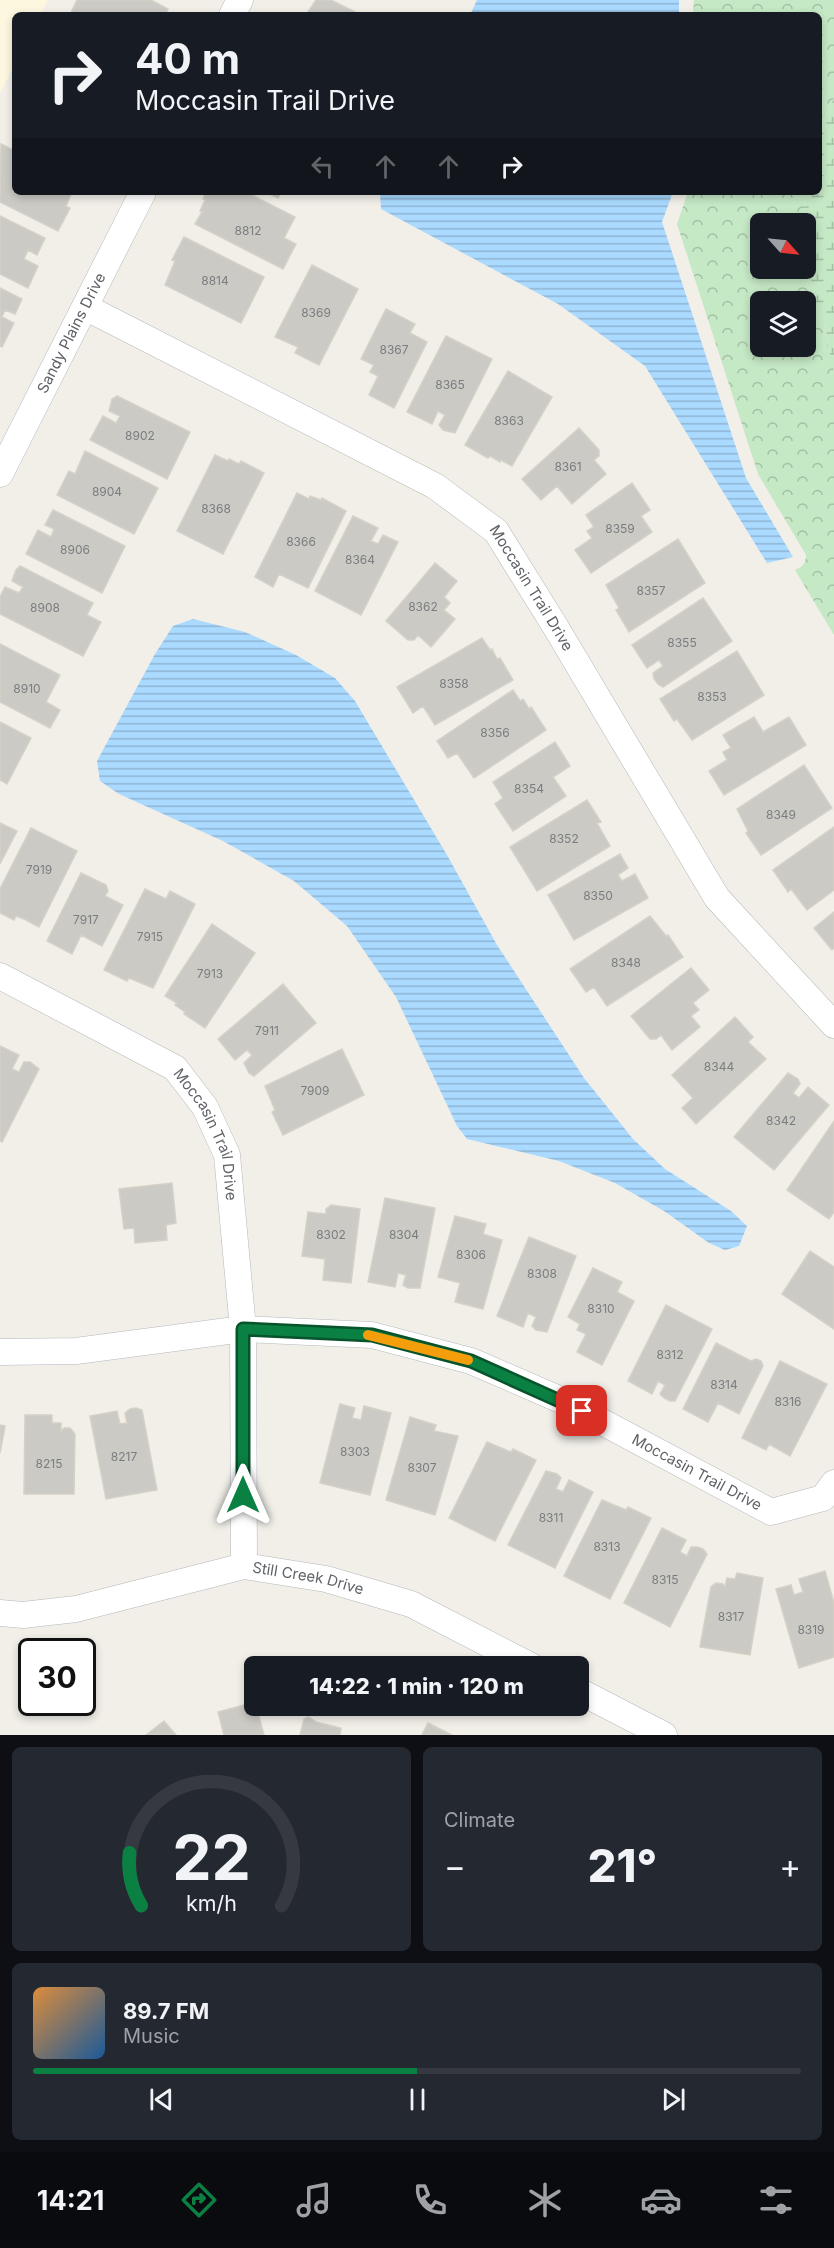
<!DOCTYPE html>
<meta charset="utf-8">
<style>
body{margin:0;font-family:Inter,sans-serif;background:#242831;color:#f1f3f6;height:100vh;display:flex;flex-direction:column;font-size:22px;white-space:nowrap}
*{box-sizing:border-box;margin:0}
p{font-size:20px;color:#9ea1a6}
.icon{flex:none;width:33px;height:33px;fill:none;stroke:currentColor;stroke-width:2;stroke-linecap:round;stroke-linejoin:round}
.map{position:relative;height:1735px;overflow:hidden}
.details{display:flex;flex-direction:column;gap:12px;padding:12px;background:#0d0f14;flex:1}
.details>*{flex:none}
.top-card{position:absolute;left:12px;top:12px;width:810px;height:183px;border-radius:9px;box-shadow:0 3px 9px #0003;background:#171b24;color:#f1f3f6;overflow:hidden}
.needle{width:39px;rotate:117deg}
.tools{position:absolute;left:750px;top:213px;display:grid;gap:12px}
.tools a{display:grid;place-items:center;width:66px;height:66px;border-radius:9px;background:#171b24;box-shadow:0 3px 9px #0003;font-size:30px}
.speed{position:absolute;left:18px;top:1638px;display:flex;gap:12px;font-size:30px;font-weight:700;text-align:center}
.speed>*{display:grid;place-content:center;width:78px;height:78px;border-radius:50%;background:#171b24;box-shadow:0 3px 9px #0003;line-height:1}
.speed .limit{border:3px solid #111;border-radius:9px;background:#fff;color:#111}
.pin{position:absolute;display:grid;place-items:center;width:51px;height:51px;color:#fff;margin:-26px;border-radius:12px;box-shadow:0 3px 9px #0006}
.me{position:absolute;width:66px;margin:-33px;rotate:0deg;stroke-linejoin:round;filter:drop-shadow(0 0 4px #0008)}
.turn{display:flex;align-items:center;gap:21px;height:126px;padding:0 24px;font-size:27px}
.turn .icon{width:78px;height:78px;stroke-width:2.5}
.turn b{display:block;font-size:42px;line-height:51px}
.lanes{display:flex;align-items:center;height:57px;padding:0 24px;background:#0003;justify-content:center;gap:30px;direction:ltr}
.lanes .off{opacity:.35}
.big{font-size:45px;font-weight:800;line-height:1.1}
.details .widget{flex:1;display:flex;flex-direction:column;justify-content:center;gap:9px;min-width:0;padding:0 21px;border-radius:9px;background:#242831}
.details .dial{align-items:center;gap:0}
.dial svg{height:156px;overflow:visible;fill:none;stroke:#363941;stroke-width:7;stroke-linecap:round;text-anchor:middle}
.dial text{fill:#f1f3f6;stroke:none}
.song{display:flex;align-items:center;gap:18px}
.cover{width:72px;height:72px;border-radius:9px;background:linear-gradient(135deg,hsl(30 70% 55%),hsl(210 70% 35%))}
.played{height:6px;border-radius:3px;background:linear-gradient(90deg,#0b8043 50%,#363941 50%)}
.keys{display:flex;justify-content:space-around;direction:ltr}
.heat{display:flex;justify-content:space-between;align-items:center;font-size:33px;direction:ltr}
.details .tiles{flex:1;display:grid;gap:12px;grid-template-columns:1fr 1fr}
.widget:last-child{grid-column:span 2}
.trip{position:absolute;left:244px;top:1656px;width:345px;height:60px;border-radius:9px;background:#171b24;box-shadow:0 3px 9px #0003;font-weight:800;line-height:60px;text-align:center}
.dock{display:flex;height:96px;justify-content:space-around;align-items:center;background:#090b0e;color:#9ea1a6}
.dock .icon{width:42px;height:42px}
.dock .on{color:#0b8043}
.dock b{font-size:27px;color:#f1f3f6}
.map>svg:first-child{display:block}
.commercial{fill:#fef7e0}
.forest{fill:url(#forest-crowns);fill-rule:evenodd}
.wetland{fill:url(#wetland-marsh)}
.water{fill:url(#water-rules)}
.building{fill:#cccac5;stroke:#d6d1c6;stroke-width:1.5}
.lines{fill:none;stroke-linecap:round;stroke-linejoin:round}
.street-casing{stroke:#b5b8bc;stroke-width:27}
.street{stroke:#fff;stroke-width:26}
.route-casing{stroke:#07532c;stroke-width:15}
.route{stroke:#0b8043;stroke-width:10}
.slow{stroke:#f59e0b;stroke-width:10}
.labels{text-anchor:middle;stroke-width:5;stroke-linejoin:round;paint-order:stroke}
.number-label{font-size:12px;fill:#7a7d7f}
.street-label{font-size:15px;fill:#5f6368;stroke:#fff}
</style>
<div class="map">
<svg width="834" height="1735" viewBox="0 0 834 1735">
<defs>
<pattern id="forest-crowns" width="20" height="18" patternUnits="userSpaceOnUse" patternTransform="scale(1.5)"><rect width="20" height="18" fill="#c5e8c5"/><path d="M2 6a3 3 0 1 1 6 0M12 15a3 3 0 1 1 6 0" fill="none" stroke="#a3c0a4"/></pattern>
<pattern id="wetland-marsh" width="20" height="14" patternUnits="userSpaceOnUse" patternTransform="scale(1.5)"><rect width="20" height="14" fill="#c5e8c5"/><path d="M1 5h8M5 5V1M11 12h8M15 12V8" fill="none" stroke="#a3c0a4"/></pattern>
<pattern id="water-rules" width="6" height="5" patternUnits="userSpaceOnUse" patternTransform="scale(1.5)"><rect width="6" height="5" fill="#aadaff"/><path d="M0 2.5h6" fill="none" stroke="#8eb4d2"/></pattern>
</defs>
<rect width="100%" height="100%" fill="#f1efe8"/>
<!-- commercial -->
<path class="commercial" d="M0 0H48L41 15H15V64L0 93Z"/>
<!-- forest -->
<path class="forest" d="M694 0H834V98L819 134V15H693Z
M688 192H807L803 223 760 224V268L801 269 824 324 834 373V635L795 570C803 567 806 563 806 555L758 474 677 224ZM760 302H806V346H760Z"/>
<!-- wetland -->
<path class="wetland" d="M834 98V373L824 324 801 269 806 268V224L803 223 807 192H819V134Z"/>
<!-- water -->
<path class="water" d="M477 0H679V15H470Z
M380 192H673L662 222 746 478 793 557 767 563 645 366 558 304 381 209Z
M193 619 245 632 296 655 335 678 355 701 447 855 497 945 584 1078 633 1139 665 1169 731 1211 747 1226 739 1246 725 1250 709 1243 664 1211 615 1183 559 1161 467 1139 457 1126 396 997 347 926 294 881 223 841 119 794 100 781 97 761 155 654 173 626Z"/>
<!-- building -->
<path class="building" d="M77 0H151L168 9 165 15H70Z
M316 0H331L361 15H303H306Z
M1 144 15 151V192H72L66 206 70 208 58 231 0 202Z
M206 192H246L295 217 284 238 296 244 283 269 195 224 202 212 200 211 205 200 203 199Z
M266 192H281L278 198Z
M0 216 45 238 37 255 28 250 24 259 38 266 28 288 0 274Z
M184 237 264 277 241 323 165 285 175 261 172 260Z
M312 265 358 289 319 365 295 353 298 347 275 337Z
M0 288 22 299 15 314 5 310 2 317 14 323 2 347 0 346Z
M386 309 415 324 410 333 427 342 394 408 369 395 378 376 370 372 374 365 361 359Z
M446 336 492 359 455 433 443 430 439 425 445 415 438 411 432 424 407 412Z
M508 371 552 397 512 466 501 460 500 462 490 456 488 458 465 445Z
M117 396 190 432 167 479 90 440 103 416 116 423 120 416 109 411 112 399Z
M579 428 599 450V456L594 460 606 474 572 504 557 486 541 500 522 479Z
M85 451 158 488 134 534 57 495 69 471 75 474Z
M215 455 228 461 229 459 239 464 241 461 264 473 223 554 177 531Z
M632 483 650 510 641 516 652 532 591 573 575 550 592 538 587 531 594 527 586 515Z
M297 493 309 499 310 496 321 500 322 498 346 511 308 588 279 574 273 587 255 577Z
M53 510 125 546 102 593 26 554 38 530 51 537 54 529 45 525Z
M353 516 378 528 371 541 378 544 383 535 398 542 361 615 315 591Z
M678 539 705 583 629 632 616 610 619 608 606 585Z
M435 563 457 581 444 597 450 603 444 610 455 619 431 647 418 635 414 640H408L386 621Z
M20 566 93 603 87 615 101 622 83 656 0 614V597L5 587 19 593 23 587 12 581 16 570Z
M703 598 732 641 663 687 658 684 654 679 653 673 663 666 659 660 647 668 632 645Z
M482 638 490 650 492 649 497 659 500 658 513 680 435 725 423 706 413 713 397 687Z
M0 644 60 675 46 702 60 710 50 728 0 702Z
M737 651 764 695 692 740 677 719 674 721 660 699Z
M513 690 520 701 523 699 529 709 531 707 546 730 474 778 457 753 448 758 437 741Z
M754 717 763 732 789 717 806 745 724 795 709 771 727 760 723 752 731 748 723 735Z
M0 722 31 738 7 784 0 780Z
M555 742 570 766 553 777 566 796 513 831 495 804 503 798 493 782Z
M804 765 832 808 761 855 746 833 748 831 737 809Z
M587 800 601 822 597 823 610 846 537 891 510 847Z
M0 823 17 831 0 864Z
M834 827V890L807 910 791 889 788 892 773 870Z
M31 828 77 851 39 927 24 919 16 916 14 920 0 913V889Z
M620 854 628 868 618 875 622 881 635 874 648 898 574 940 548 895Z
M81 873 106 885 108 891 105 896 123 905 102 946 81 935 72 954 47 941Z
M145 889 166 899 170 891 195 904 153 988 129 978 127 981 104 970Z
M834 912V948L832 950 814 928Z
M650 916 666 936 668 935 683 957 607 1006 594 987 586 992 570 969Z
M212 924 255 953 205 1028 184 1014 185 1012 175 1005 177 1003 165 996Z
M691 968 709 990 693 1003 699 1010 691 1016 700 1027 672 1050 661 1035 656 1039H650L631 1016Z
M283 984 316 1023 254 1076 249 1073 244 1063 252 1055 247 1050 235 1060 218 1039Z
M735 1017 753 1037 748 1042 766 1059 696 1124 682 1108 693 1098 672 1075Z
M0 1046 19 1055 12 1069 19 1072 24 1062H30L39 1069 2 1142 0 1141Z
M342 1049 364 1095 283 1135 272 1112 275 1110 265 1086Z
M788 1073 798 1079 800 1084 793 1093 799 1098 808 1087 829 1105 774 1170 734 1137Z
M834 1121V1212L829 1219 787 1190Z
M172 1183 176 1223 166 1225 167 1240 135 1243 134 1228 124 1229 119 1189Z
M385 1198 435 1208 420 1288H408L403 1285 406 1275 398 1273 395 1287 368 1282Z
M331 1205 360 1209 351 1283 323 1280 325 1259 302 1256 308 1212 326 1214V1209Z
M455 1216 486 1224 483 1234 502 1240 483 1309 455 1302 460 1283 438 1277Z
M529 1237 576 1256 547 1332 536 1330 532 1326 536 1317 528 1313 523 1327 497 1316Z
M810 1251 834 1267V1329L782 1294Z
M593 1268 622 1282 617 1292 634 1301 602 1365 577 1352 586 1334 577 1330 580 1324 568 1317Z
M666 1305 712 1329 675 1401H670L664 1398 660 1394 665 1385 658 1381 652 1394 628 1381Z
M716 1343 751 1361 756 1359 761 1361 763 1366 739 1414 718 1403 708 1422 683 1409Z
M780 1361 827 1384 790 1456 769 1444 766 1450 742 1438Z
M340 1404 355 1408 352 1418 361 1420 364 1406 391 1413 370 1495 320 1483Z
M136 1408 142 1410 157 1490 106 1499 90 1416 117 1411 120 1424 127 1423 125 1413 130 1409Z
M25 1415H52V1423H61V1432L64 1428H70L75 1434 74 1494H24Z
M410 1417 436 1425 434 1431 458 1436 435 1515 386 1500Z
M0 1425 5 1426 0 1453Z
M487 1442 511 1452 513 1449 536 1460 495 1541 449 1518Z
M546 1471 557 1474 561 1478 556 1489 563 1492 569 1480 593 1492 555 1568 508 1545Z
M602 1500 626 1510 628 1507 651 1518 610 1599 564 1576Z
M662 1528 686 1540 680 1552 687 1556 691 1547H697L703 1549 707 1554 670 1627 624 1603Z
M825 1571 834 1603V1657L799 1668 776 1589 791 1585 794 1595 803 1592 799 1579Z
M737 1573 763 1578 750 1655 700 1647 711 1587 716 1583 723 1584 725 1587 727 1578 735 1579Z
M255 1702 264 1735H224L218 1712Z
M308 1717 316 1722 341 1728 340 1735H300L304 1719Z
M164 1721 176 1735H146Z
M428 1723 452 1735H422Z"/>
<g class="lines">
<!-- street casing -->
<g class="street-casing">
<g id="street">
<path d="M232 15 240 0"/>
<path id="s1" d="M85 307 435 486 496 531 555 626 717 898 834 1025"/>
<path id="s2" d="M0 474 143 192"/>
<path id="s3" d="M0 976 175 1068 205 1107 227 1155 243 1329 244 1566"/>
<path id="s4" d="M0 1352 76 1351 243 1329 372 1335 471 1361 561 1400 771 1512 823 1498 834 1483"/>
<path id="s5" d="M0 1613 23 1615 76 1609 244 1566 326 1579 411 1604 531 1666"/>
<path d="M579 1691 664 1735"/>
</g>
</g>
<!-- street -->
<use href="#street" class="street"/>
</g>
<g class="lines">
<!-- route casing -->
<g class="route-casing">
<path id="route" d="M243 1495V1329L372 1335 471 1361 582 1411"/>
</g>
<!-- route -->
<use href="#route" class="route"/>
<!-- slow -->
<path class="slow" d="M368 1335 468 1360"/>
</g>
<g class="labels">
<!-- number labels -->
<g class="number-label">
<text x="248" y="235">8812</text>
<text x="215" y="285">8814</text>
<text x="316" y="317">8369</text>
<text x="394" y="354">8367</text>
<text x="450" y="389">8365</text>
<text x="509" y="425">8363</text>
<text x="140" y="440">8902</text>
<text x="568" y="471">8361</text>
<text x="107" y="496">8904</text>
<text x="216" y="513">8368</text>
<text x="620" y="533">8359</text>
<text x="301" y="546">8366</text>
<text x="75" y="554">8906</text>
<text x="360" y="564">8364</text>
<text x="651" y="595">8357</text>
<text x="423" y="611">8362</text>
<text x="45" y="612">8908</text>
<text x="682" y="647">8355</text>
<text x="454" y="688">8358</text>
<text x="27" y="693">8910</text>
<text x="712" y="701">8353</text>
<text x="495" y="737">8356</text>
<text x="529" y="793">8354</text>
<text x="781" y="819">8349</text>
<text x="564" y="843">8352</text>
<text x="39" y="874">7919</text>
<text x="598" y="900">8350</text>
<text x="86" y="924">7917</text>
<text x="150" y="941">7915</text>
<text x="626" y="967">8348</text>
<text x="210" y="978">7913</text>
<text x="267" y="1035">7911</text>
<text x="719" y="1071">8344</text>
<text x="315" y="1095">7909</text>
<text x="781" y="1125">8342</text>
<text x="331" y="1239">8302</text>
<text x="404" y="1239">8304</text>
<text x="471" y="1259">8306</text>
<text x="542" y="1278">8308</text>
<text x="601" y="1313">8310</text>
<text x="670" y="1359">8312</text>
<text x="724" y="1389">8314</text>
<text x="788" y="1406">8316</text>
<text x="355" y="1456">8303</text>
<text x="124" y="1461">8217</text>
<text x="49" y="1468">8215</text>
<text x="422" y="1472">8307</text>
<text x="551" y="1522">8311</text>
<text x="607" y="1551">8313</text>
<text x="665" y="1584">8315</text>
<text x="731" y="1621">8317</text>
<text x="811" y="1634">8319</text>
</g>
<!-- street labels -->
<g class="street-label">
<text dy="5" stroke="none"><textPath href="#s2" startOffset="158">Sandy Plains Drive</textPath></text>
<text dy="5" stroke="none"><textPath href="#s1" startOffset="536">Moccasin Trail Drive</textPath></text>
<text dy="5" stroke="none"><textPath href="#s3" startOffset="273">Moccasin Trail Drive</textPath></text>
<text dy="5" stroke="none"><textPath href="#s4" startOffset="728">Moccasin Trail Drive</textPath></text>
<text dy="5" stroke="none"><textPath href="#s5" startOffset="315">Still Creek Drive</textPath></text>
</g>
</g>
</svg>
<div class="tools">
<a><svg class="needle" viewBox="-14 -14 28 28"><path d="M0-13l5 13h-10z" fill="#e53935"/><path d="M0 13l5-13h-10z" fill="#9ea1a6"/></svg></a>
<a><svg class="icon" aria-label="layers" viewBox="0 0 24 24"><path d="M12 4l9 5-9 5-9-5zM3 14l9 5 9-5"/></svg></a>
</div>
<div class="speed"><div class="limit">30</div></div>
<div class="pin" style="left:582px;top:1411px;background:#d93025"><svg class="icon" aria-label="arrive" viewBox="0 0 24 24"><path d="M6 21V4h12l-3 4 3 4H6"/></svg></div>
<svg class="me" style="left:243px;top:1495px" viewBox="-20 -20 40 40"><path d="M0-17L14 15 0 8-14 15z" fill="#0b8043" stroke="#fff" stroke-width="4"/></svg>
<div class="trip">14:22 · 1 min · 120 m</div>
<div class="top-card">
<div class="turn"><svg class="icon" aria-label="right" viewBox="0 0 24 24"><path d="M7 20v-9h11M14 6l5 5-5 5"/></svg><div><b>40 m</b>Moccasin Trail Drive</div></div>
<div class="lanes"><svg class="icon off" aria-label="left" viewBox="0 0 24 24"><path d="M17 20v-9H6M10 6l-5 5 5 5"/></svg><svg class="icon off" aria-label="ahead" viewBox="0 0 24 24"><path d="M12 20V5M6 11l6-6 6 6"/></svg><svg class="icon off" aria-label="ahead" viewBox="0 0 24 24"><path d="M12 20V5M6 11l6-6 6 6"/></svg><svg class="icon" aria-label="right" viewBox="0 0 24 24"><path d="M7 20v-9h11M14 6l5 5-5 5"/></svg></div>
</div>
</div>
<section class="details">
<div class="tiles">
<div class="widget dial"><svg viewBox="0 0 100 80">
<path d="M14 69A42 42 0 1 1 86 69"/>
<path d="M14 69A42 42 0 0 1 8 42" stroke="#0b8043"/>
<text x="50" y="56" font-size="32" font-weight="700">22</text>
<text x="50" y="72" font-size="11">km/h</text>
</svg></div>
<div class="widget"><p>Climate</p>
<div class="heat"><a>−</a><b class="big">21°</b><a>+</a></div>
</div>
<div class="widget">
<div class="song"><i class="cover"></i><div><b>89.7 FM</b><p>Music</p></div></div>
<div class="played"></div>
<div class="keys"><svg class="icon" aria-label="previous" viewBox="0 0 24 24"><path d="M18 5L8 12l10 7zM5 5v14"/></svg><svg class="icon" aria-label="pause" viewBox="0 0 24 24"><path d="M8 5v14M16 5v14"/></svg><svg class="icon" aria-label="next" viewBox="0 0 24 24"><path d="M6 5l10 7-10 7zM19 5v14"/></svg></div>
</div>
</div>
</section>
<nav class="dock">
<b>14:21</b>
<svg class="icon on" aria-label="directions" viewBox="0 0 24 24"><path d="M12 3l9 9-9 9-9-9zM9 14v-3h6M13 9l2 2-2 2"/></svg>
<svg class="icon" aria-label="music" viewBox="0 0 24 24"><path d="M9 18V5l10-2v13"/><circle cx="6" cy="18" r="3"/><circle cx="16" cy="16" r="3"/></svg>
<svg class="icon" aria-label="phone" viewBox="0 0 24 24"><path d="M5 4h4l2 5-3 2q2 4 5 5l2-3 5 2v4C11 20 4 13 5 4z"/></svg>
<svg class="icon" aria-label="climate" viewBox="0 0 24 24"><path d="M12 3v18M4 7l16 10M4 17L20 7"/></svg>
<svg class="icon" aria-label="car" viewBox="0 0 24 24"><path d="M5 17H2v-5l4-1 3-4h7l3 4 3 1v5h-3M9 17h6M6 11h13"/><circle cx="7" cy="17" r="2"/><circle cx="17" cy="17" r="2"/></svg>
<svg class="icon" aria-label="filters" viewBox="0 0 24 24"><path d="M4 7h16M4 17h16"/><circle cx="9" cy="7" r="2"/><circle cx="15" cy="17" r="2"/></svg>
</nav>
